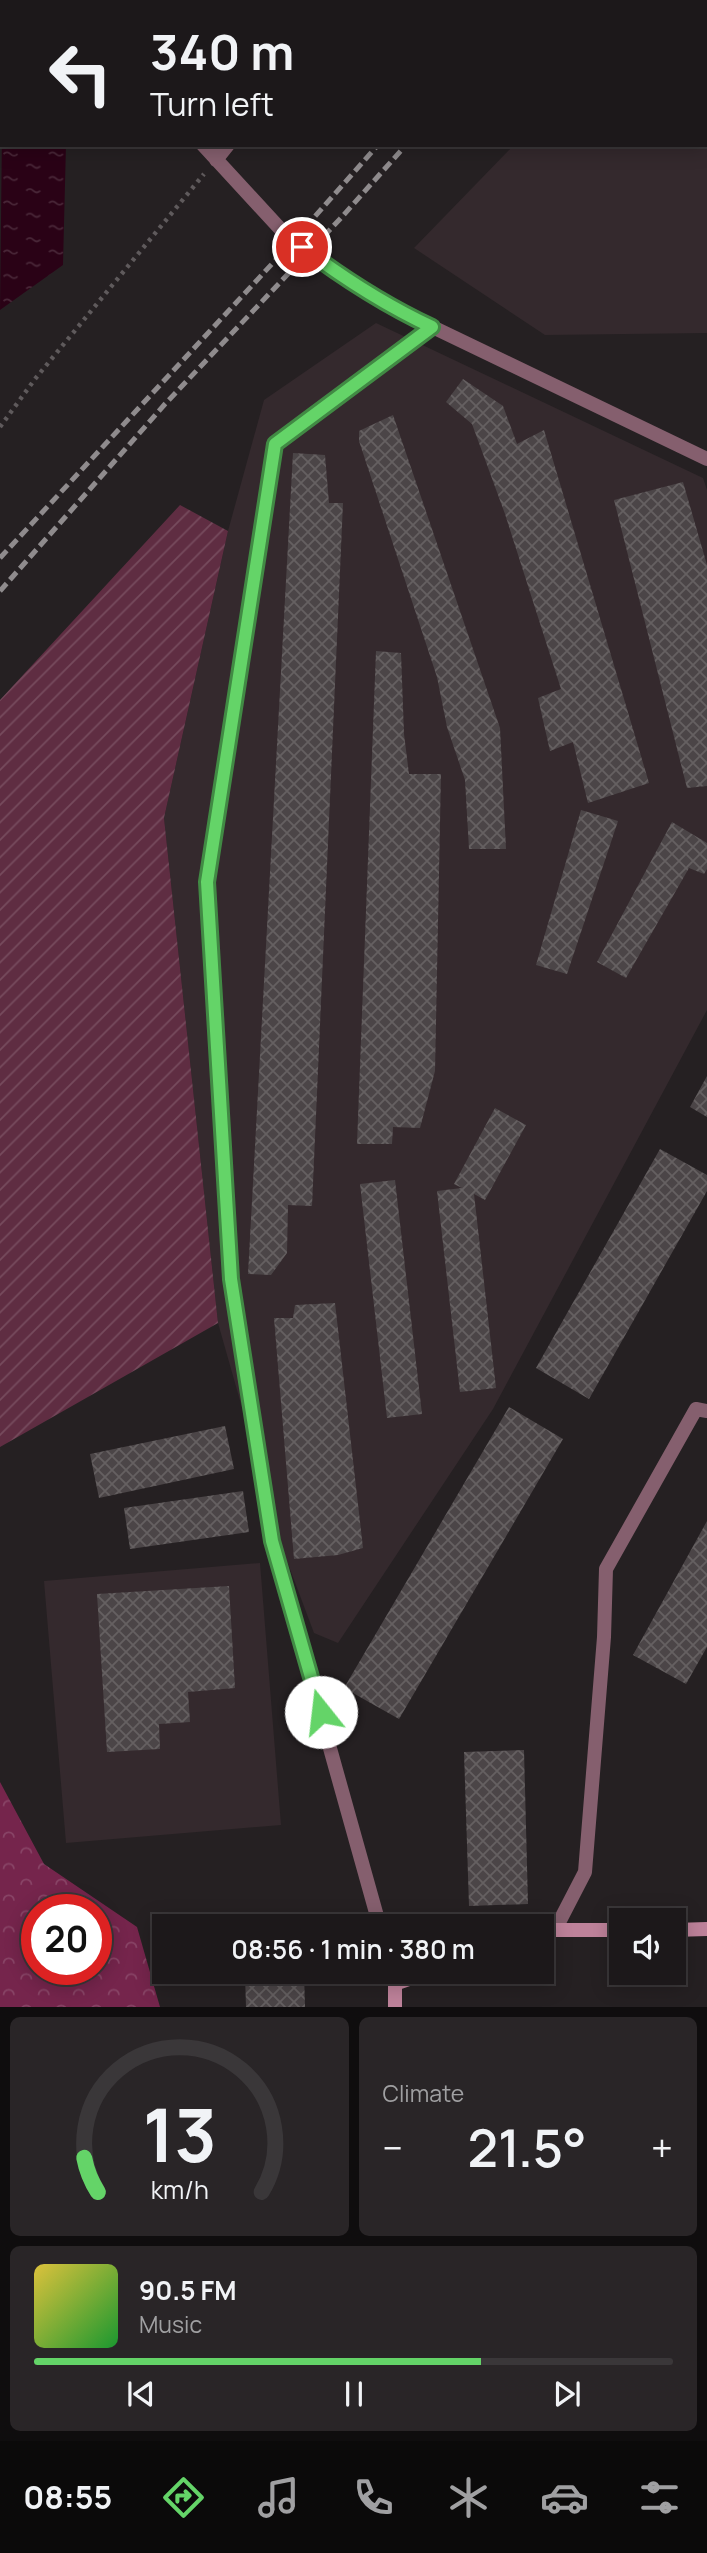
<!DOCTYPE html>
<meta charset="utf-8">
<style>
body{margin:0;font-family:Manrope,sans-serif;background:#292527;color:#f1f3f6;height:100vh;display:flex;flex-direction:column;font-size:26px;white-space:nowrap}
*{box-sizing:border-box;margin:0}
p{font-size:23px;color:#a0a0a2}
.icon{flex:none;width:38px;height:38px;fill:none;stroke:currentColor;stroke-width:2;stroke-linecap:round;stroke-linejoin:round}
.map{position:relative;height:2007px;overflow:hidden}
.side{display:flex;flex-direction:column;gap:10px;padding:10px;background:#0f0d0e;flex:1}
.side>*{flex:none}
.guide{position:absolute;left:0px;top:0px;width:707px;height:147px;box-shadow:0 4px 18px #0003,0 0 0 2px #3a3739;background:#1c181a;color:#f1f3f6;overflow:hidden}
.buttons{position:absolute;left:609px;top:1908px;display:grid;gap:14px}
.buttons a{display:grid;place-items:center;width:77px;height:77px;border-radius:0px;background:#1c181a;box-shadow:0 4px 18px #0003,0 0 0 2px #3a3739;font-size:35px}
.speed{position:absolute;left:21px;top:1894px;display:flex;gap:14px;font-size:35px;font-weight:700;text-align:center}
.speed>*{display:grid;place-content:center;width:91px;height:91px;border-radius:50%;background:#1c181a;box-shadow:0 4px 18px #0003,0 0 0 2px #3a3739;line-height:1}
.speed .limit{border:10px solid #d22;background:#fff;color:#111}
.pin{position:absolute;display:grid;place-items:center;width:60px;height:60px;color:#fff;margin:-30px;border:4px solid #fff;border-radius:50%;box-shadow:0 2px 7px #0007}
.me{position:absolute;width:77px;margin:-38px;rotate:344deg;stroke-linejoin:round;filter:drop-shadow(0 0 5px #0008)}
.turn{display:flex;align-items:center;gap:24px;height:147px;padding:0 35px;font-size:32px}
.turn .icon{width:91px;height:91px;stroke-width:2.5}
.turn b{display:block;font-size:49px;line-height:60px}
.big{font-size:52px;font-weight:600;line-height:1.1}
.side .card{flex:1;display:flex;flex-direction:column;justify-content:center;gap:10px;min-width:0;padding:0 24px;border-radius:10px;background:#292527}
.side .dial{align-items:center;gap:0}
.dial svg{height:182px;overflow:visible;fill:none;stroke:#3a3739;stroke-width:7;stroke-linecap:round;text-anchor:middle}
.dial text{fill:#f1f3f6;stroke:none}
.song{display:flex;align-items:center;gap:21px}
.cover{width:84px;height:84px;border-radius:10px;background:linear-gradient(135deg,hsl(50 70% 55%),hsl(130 70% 35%))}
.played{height:7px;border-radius:4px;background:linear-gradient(90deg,#64d468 70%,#3a3739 70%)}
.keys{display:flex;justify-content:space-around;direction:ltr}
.heat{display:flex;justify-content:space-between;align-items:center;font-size:38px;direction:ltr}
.side .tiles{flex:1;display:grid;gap:10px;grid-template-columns:1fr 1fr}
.card:last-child{grid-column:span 2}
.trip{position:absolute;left:152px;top:1914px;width:402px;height:70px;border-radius:0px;background:#1c181a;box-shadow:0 4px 18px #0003,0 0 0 2px #3a3739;font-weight:600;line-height:70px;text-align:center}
.tabs{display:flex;height:112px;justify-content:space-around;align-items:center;background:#0b0a0a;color:#a0a0a2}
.tabs .icon{width:49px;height:49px}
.tabs .selected{color:#64d468}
.tabs b{font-size:32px;color:#f1f3f6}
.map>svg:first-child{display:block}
.built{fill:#34292d}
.forest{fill:url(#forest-crowns);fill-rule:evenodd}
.garden{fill:url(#garden-furrows)}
.water{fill:url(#water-ripples)}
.building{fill:url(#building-cross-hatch)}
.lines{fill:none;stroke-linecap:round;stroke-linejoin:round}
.path{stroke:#5f5a5c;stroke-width:4.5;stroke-dasharray:3.5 5;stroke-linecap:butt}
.lane{stroke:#855f6e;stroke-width:14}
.street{stroke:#855f6e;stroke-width:14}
.secondary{stroke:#be829a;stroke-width:14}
.rail{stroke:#8f8b8d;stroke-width:5;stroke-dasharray:10 5;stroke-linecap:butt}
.route-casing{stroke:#418a44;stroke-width:18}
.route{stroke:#64d468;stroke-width:12}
</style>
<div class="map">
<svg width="707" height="2007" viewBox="0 0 707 2007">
<defs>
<pattern id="forest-crowns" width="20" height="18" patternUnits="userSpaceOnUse" patternTransform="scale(1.75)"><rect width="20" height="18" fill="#75254c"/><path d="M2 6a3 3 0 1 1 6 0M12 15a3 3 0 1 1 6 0" fill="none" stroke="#846"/></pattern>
<pattern id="garden-furrows" width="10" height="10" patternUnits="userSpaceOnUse" patternTransform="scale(1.75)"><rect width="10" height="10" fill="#5f2d42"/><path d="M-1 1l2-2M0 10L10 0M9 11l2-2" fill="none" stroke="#764b5d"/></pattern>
<pattern id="water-ripples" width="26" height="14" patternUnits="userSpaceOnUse" patternTransform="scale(1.75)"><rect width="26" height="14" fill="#2a0216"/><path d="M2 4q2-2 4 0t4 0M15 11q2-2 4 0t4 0" fill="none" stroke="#492738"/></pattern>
<pattern id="building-cross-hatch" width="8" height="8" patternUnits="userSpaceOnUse" patternTransform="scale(1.75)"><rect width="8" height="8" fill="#4b4547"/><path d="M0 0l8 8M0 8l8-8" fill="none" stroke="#656061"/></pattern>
</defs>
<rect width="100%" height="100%" fill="#252022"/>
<!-- built -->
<path class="built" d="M655 0H707V333L545 335 414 248 514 145H705V2H653Z
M376 323 703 478 707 490V1010L493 1409 338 1643 314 1633 281 1545 218 1323 164 818 228 531 264 400Z
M260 1563 281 1825 66 1843 44 1581Z"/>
<!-- forest -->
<path class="forest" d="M0 11 2 14 0 132Z
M0 1782 44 1864 137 1927 160 2007H0ZM37 1909H96V1969H37Z"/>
<!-- garden -->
<path class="garden" d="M180 505 228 531 164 818 218 1323 0 1447V700Z"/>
<!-- water -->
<path class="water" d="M133 0H258L131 2Z
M2 130V145H66L63 265 0 310Z"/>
<!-- building -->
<path class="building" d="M463 379 503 406 517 444 544 430 649 783 588 803 573 742 550 751 538 698 561 689 505 514 472 424 446 402Z
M393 415 500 728 506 849H469L465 780 447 727 437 677 359 441V431Z
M293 453 325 455 329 503H343L312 1206 288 1205 287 1253 271 1275 248 1274Z
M683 482 707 565V786L687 788 614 500Z
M376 651 401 653 404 734 409 774H441L435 1071 420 1128 393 1127 392 1144H357Z
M581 810 618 821 567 974 536 965Z
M672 822 707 843V869L704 874 689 868 626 978 597 962Z
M707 1076V1117L690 1107Z
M495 1108 526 1125 485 1200 474 1194 496 1388 460 1392 437 1191 462 1188 454 1184Z
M660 1149 707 1175V1191L589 1399 536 1368Z
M395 1180 422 1414 387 1418 360 1184Z
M335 1303 363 1548 338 1555 294 1559 274 1318H293L295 1305Z
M509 1407 563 1439 399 1719 344 1688Z
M225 1426 234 1469 99 1498 90 1454Z
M243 1491 249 1532 130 1549 124 1508Z
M707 1521V1647L686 1684 633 1655Z
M229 1586 235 1688 188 1692 190 1722 159 1724 160 1749 107 1752 97 1594Z
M524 1750 528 1904 469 1906 464 1752Z
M304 1973 305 2007H246L245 1975Z"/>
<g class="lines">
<!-- path -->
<path class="path" d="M0 427 35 379 204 174"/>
<!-- lane -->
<path class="lane" d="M380 1927 272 1541 231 1279 207 882 275 444 432 327
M555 1930 585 1872 604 1637 606 1569 696 1409 707 1411
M392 1972 395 1984"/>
<!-- street -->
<path class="street" d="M58 0 59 2
M349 2 350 0
M203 145 284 233 334 272 393 308 707 459
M216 160 228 145"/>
<!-- secondary -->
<path class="secondary" d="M674 1930 707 1929
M542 1934 555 1930H621
M395 2007V1984L429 1972"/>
<!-- rail -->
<path class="rail" d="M505 2 506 0
M535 2 537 0
M0 558 295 239 378 145
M0 591 165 404 340 219 406 145"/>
</g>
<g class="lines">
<!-- route casing -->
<g class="route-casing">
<path id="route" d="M302 247C343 278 385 305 432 327L275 444 207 882 231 1279 272 1541 321 1712"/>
</g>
<!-- route -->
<use href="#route" class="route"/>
</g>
</svg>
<div class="buttons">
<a><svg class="icon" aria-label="sound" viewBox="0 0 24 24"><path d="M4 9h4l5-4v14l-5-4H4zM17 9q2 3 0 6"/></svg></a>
</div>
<div class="speed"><div class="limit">20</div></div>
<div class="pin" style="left:302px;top:247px;background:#d93025"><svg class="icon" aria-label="arrive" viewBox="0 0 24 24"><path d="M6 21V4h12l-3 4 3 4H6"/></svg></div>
<svg class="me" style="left:321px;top:1712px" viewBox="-20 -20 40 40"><circle r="19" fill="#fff"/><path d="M0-13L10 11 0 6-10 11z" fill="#64d468"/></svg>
<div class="trip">08:56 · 1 min · 380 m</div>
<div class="guide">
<div class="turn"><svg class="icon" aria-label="left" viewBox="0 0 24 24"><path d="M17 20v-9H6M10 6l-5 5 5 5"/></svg><div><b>340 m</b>Turn left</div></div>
</div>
</div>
<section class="side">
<div class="tiles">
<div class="card dial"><svg viewBox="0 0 100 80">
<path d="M14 69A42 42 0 1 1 86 69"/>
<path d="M14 69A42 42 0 0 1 8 54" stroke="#64d468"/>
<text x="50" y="56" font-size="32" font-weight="700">13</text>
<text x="50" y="72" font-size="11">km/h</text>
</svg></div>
<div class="card"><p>Climate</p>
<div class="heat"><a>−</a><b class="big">21.5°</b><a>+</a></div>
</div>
<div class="card">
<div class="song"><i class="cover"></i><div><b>90.5 FM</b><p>Music</p></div></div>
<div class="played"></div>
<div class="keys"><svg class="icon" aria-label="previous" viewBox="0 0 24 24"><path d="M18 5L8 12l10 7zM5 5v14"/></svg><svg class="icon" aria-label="pause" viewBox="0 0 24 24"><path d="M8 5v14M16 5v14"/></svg><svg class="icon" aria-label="next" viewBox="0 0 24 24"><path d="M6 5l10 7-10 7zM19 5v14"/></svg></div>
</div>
</div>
</section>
<nav class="tabs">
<b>08:55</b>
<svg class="icon selected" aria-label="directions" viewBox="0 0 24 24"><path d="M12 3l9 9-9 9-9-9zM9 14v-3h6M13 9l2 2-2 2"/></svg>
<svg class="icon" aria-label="music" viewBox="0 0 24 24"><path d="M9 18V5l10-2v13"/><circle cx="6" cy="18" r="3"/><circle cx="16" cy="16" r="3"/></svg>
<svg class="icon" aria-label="phone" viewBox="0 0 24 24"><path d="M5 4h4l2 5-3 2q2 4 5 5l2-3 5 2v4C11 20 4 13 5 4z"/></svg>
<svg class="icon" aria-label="climate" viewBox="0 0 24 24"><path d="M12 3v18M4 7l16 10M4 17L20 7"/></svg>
<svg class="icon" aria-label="car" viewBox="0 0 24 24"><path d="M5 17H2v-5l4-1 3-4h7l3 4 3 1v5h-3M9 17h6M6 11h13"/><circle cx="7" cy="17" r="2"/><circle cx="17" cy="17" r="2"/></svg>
<svg class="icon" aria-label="filters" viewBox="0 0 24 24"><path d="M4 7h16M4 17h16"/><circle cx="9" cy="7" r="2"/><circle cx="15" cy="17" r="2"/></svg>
</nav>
